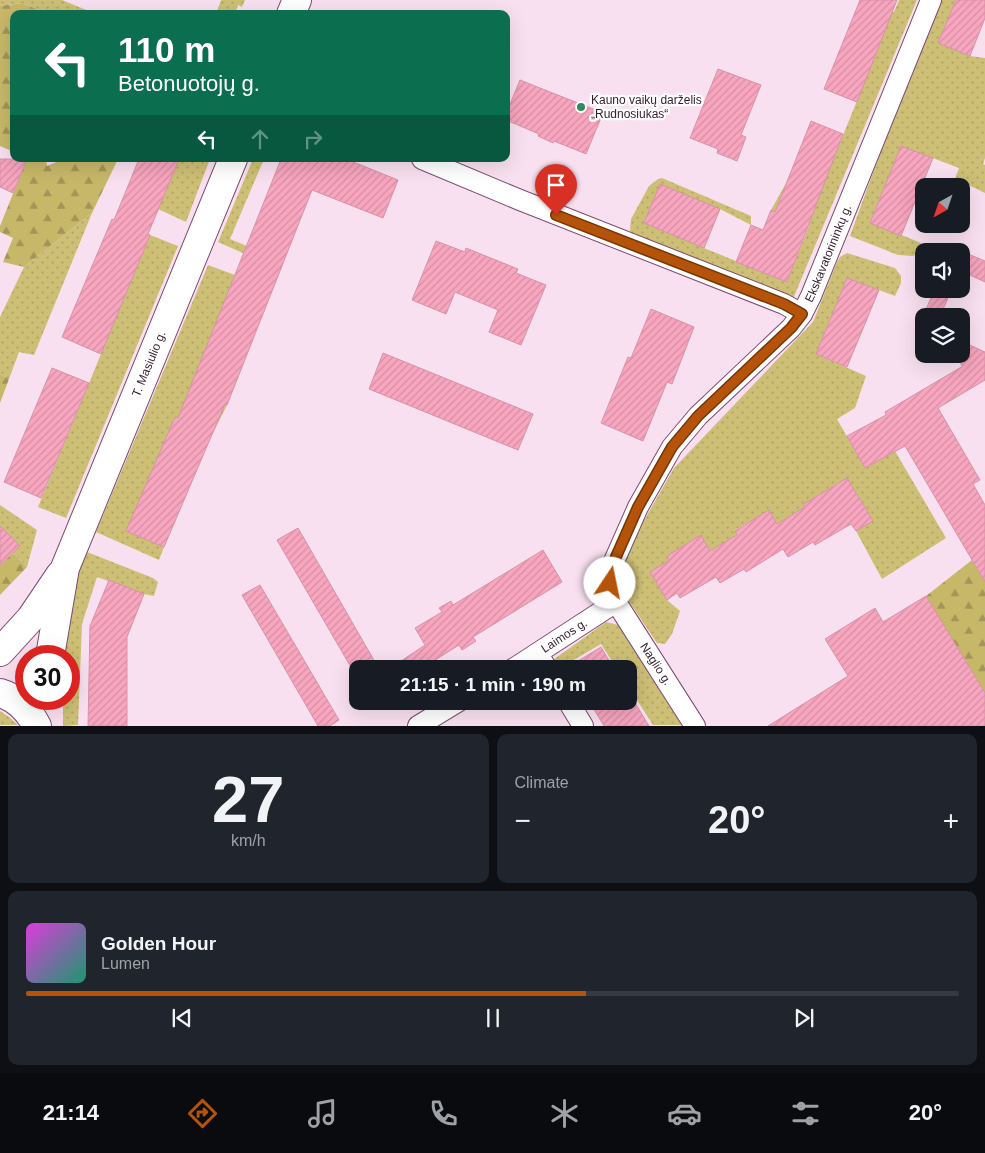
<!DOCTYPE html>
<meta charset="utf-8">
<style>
body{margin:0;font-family:Arial,sans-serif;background:#20242c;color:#f1f3f6;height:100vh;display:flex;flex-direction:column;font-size:19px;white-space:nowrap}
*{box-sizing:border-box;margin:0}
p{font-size:16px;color:#9ea1a6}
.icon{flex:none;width:28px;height:28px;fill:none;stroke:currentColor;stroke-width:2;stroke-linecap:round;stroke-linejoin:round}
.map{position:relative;height:726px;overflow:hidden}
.drawer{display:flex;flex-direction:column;gap:8px;padding:8px;background:#0d0f14;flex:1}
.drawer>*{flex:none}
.top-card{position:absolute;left:10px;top:10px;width:500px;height:152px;border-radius:10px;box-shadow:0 5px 20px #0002;background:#0b6e4f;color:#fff;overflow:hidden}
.needle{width:32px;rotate:220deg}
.buttons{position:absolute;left:915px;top:178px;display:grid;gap:10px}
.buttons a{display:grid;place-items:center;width:55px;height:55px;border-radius:10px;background:#171b24;box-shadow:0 5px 20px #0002;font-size:25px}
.speed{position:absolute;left:15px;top:645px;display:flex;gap:10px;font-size:25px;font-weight:700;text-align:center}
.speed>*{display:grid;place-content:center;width:65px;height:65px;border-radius:50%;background:#171b24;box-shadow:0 5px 20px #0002;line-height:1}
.speed .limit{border:8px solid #d22;background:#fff;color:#111}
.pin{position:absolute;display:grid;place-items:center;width:42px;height:42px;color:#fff;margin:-51px -21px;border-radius:50% 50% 50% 0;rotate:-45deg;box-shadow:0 0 5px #0007}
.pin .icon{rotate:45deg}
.me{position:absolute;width:55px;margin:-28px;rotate:11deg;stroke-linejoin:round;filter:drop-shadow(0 0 4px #0008)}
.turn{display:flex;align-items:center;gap:18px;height:105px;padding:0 25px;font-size:22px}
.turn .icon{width:65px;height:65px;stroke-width:2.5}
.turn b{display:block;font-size:35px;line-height:42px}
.lanes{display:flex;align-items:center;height:48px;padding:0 25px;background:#0003;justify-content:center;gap:25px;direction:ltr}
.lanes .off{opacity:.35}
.big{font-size:38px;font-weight:800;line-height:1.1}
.drawer .widget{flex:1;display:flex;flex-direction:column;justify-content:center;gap:8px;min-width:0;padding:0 18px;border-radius:10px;background:#20242c}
.drawer .dial{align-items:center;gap:0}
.dial b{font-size:65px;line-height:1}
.song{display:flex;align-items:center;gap:15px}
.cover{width:60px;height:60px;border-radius:8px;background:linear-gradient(135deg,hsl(300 70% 55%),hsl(160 70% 35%))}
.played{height:5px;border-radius:2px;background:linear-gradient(90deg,#b45309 60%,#363941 60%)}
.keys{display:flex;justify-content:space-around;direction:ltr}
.heat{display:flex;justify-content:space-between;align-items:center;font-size:28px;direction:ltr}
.drawer .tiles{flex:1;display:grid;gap:8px;grid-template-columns:1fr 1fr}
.widget:last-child{grid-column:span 2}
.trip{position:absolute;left:349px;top:660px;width:288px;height:50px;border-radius:10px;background:#171b24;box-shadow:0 5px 20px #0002;font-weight:800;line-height:50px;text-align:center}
.tab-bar{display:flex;height:80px;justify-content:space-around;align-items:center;background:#090b0e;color:#9ea1a6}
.tab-bar .icon{width:35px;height:35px}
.tab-bar .current{color:#b45309}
.tab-bar b{font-size:22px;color:#f1f3f6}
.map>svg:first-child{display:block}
.grass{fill:url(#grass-dots)}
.forest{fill:url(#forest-firs)}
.building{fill:url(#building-hatch);stroke:#d693a8}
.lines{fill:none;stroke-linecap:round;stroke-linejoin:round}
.minor-casing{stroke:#7e4b6e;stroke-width:22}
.primary-casing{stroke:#7e4b6e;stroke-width:30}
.minor{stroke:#fff;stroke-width:20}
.primary{stroke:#fff;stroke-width:28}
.route-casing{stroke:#753606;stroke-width:12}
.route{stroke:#b45309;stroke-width:9}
.poi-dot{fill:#318a5f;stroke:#fff;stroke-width:2}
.labels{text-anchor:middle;stroke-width:4.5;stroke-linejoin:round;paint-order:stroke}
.poi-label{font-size:12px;fill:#331d2d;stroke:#fff;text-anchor:start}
.street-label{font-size:12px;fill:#331d2d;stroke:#fff}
</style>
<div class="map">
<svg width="985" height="726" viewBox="0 0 985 726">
<defs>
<pattern id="grass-dots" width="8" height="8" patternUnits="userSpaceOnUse" patternTransform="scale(1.25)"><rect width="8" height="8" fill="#cdbf75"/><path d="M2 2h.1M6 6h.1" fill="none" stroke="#b0a466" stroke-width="1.8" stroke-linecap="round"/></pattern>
<pattern id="forest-firs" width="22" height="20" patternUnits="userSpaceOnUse" patternTransform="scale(1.25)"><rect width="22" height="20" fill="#c7b869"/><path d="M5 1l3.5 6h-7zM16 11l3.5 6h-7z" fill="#a29557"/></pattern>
<pattern id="building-hatch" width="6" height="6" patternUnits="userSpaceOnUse" patternTransform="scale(1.25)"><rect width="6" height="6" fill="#f8a5bf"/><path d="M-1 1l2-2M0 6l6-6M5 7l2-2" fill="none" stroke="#d58ea4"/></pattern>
</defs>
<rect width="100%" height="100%" fill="#f9e0f0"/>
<!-- grass -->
<path class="grass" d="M0 0H62L96 14H48L22 3 0 6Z
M221 0H245L242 7 238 5 235 14H216Z
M865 0 894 12 899 0H917L793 299 634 236 630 231 631 219 649 186 658 179 662 178 751 216V225L720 209 704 248 787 282 809 226 771 210 785 185 818 197 882 39Z
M941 0H956L938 43 970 56 985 58V158L983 164 985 165V193L969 185 961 201V186H952L959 168 901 146 870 222 921 243 914 256 898 255 850 236 883 145Z
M179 159H210L186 222 158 209Z
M253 159H264L230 239 283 261 281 270 218 242Z
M92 213 34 355 19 352 9 379 0 374V317L24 267Z
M150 235 178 246 66 518 38 507Z
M847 253 895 268 901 276V283L895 296 847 278 816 354 866 376 855 408 837 419 865 468 895 451 946 538 882 579 856 531 873 521 857 494 840 482 804 504 805 507 777 524 769 511 735 530 737 535 710 551 701 536 667 556 670 560 650 572 667 600 680 611 672 634 665 644 657 643 624 594 620 577 626 552 674 468 813 322 837 262 840 257Z
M208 265 235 275 190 390 227 405 213 433 175 417 127 531 164 547 159 560 96 532Z
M0 505 37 530 27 567 13 553 0 526Z
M87 552 153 578 158 582 154 596 144 594 97 577 82 624 78 725 63 726V699H69V656H65L67 621 73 586Z
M606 622 618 625 682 725H653L628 686V669H617L601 644 565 665 567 669H557L553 660Z
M0 711 9 717 18 725H0Z"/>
<!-- forest -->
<path class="forest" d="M22 3 48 14H14V152L0 146V6Z
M27 159H46L47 166 64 159H118L92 213 24 267 3 262 13 238 0 232V226Z
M0 374 9 379 0 403Z
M13 553 27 567 0 595V565Z
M972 560 985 582V693L926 596Z"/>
<!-- building -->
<path class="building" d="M860 0H897L857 102 824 89Z
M956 0H985V18L970 56 938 43Z
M718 69 761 85 741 135 746 137 737 161 717 153 718 149 690 138Z
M520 80 603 113 586 154 554 141 553 143 538 136 539 134 506 120V114Z
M811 121 843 134 787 282 736 262 751 225 763 230 771 210 775 212Z
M901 146 933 158 901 236 870 223Z
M0 159H27L13 193 0 187Z
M139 159H179L148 234 150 235 101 354 62 337 112 219 114 220Z
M281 159H346L398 180 383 218 312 190 227 405 225 404 164 547 126 531 175 417 178 418Z
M660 184 720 209 704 248 644 223Z
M436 241 465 252 466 248 518 269 516 273 546 285 521 345 489 332 498 310 455 292 446 314 412 300Z
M961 251 985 261V282L961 271Z
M847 278 879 290 847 367 816 354Z
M935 289H952L940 316H923Z
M651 309 694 327 672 384 667 382 643 441 601 423 628 357 631 358Z
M961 341 985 352V380L938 408 980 480 973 484 985 505V582L905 446 865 468 847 436 886 415 885 412 963 366 961 365Z
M383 353 533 414 518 450 369 389Z
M52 368 89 383 41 498 4 482Z
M847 478 873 521 856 531 851 524 815 545 813 542 788 557 783 549 746 572 744 569 720 583 716 577 680 598 677 593 667 600 650 572 670 560 667 556 701 535 710 551 737 535 735 531 769 510 777 524 805 507 804 504Z
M0 526 20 546 0 565Z
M298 528 379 669H352L277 540Z
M543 550 562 582 473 637 476 641 462 650 459 645 421 669H389L425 645 415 628 442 612 439 608 451 601 453 605Z
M109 580 144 594 127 637V726H88L90 626Z
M260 585 339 720 330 726H318L242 595Z
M926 596 985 693V726H768L848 676 825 639 875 608 883 622Z
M601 647 614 669H565Z
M589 701H634L649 726H604Z"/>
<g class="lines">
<!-- minor casing -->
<g class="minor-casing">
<g id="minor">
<path d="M422 159 520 200 784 304 802 314"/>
<path d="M538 654 547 669"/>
<path id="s1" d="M513 669 616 602"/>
<path d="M568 701 583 726"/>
<path d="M418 726 459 701"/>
<path id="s2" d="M695 726 616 602 610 583 611 568 638 507 672 447 698 416 791 328 802 314 811 296 931 0"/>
</g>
</g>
<!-- primary casing -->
<g class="primary-casing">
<g id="primary">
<path d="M291 14 297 0"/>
<path d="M0 652 31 618 60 575"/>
<path id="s3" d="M50 656 65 568 233 159"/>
<path d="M0 693C17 698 29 711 37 726"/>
</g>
</g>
<!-- minor -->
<use href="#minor" class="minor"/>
<!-- primary -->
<use href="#primary" class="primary"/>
</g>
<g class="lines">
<!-- route casing -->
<g class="route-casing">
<path id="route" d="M556 215 784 304 802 314 791 328 698 416 672 447 638 507 611 568 610 583"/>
</g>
<!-- route -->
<use href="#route" class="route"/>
</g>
<!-- markers -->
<circle class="poi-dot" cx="581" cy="107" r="5"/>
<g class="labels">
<!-- poi labels -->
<g class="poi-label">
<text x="591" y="104">Kauno vaikų darželis<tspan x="591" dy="14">„Rudnosiukas“</tspan></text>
</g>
<!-- street labels -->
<g class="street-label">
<text dy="4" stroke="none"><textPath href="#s2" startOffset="570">Ekskavatorininkų g.</textPath></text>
<text dy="4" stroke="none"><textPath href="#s3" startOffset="310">T. Masiulio g.</textPath></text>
<text dy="4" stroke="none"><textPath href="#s1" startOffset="61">Laimos g.</textPath></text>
<text transform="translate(656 664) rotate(57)" y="4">Naglio g.</text>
</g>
</g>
</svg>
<div class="buttons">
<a><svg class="needle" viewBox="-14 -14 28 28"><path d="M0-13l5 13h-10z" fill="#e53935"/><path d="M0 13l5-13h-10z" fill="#9ea1a6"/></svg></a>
<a><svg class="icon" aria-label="sound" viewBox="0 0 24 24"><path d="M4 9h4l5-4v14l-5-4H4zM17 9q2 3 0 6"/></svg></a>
<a><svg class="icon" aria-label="layers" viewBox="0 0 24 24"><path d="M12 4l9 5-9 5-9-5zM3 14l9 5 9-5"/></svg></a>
</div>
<div class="speed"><div class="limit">30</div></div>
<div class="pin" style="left:556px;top:215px;background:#d93025"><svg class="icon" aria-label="arrive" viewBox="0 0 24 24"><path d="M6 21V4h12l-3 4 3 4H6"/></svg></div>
<svg class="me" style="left:610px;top:583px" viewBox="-20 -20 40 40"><circle r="19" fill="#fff"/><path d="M0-13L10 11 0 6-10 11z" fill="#b45309"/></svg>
<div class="trip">21:15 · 1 min · 190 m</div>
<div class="top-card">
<div class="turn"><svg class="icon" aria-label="left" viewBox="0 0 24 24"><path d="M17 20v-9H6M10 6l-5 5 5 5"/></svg><div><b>110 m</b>Betonuotojų g.</div></div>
<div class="lanes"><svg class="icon" aria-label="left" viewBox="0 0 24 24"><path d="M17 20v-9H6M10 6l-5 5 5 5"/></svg><svg class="icon off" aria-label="ahead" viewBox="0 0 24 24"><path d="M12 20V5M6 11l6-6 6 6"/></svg><svg class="icon off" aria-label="right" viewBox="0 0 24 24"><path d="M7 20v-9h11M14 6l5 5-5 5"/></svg></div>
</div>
</div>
<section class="drawer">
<div class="tiles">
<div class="widget dial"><b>27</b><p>km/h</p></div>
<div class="widget"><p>Climate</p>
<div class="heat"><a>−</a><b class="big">20°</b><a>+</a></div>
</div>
<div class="widget">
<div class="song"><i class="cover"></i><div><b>Golden Hour</b><p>Lumen</p></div></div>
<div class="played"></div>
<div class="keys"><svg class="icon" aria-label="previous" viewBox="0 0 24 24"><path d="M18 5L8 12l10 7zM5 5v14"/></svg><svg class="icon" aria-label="pause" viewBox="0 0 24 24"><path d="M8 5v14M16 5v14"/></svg><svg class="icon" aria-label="next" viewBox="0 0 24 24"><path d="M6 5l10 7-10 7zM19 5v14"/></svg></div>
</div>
</div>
</section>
<nav class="tab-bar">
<b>21:14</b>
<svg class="icon current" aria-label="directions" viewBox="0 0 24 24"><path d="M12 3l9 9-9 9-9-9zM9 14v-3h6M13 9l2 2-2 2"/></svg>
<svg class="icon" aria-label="music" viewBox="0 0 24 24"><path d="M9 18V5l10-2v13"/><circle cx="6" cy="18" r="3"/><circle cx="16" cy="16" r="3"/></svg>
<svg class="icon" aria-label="phone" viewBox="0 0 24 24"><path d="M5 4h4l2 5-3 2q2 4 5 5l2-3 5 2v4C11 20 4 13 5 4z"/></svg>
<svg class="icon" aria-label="climate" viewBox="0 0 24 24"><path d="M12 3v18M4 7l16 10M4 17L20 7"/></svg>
<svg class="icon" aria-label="car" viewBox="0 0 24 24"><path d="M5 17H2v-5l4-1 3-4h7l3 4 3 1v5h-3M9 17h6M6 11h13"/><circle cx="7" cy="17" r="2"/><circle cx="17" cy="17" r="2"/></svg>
<svg class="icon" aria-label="filters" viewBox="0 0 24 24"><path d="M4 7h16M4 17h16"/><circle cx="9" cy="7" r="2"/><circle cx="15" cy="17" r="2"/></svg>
<b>20°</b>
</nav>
